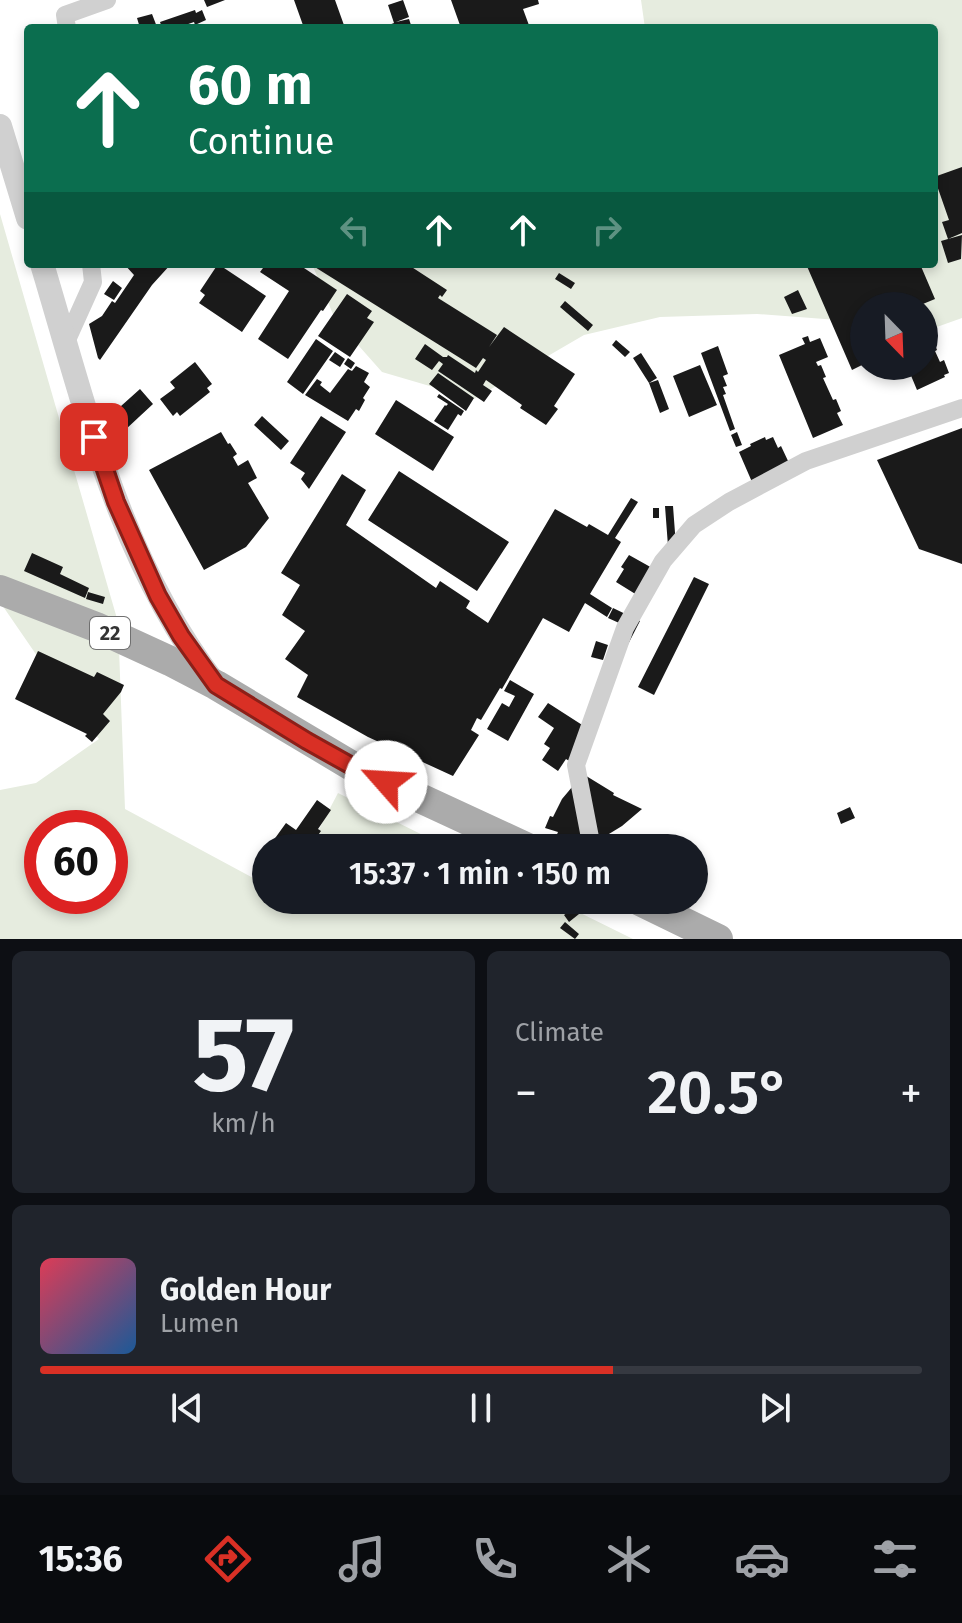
<!DOCTYPE html>
<meta charset="utf-8">
<style>
body{margin:0;font-family:"Fira Sans",sans-serif;background:#20242c;color:#f1f3f6;height:100vh;display:flex;flex-direction:column;font-size:30px;white-space:nowrap}
*{box-sizing:border-box;margin:0}
p{font-size:26px;color:#9ea1a6}
.icon{flex:none;width:44px;height:44px;fill:none;stroke:currentColor;stroke-width:2;stroke-linecap:round;stroke-linejoin:round}
.map{position:relative;height:939px;overflow:hidden}
.sheet{display:flex;flex-direction:column;gap:12px;padding:12px;background:#0d0f14;flex:1}
.sheet>*{flex:none}
.banner{position:absolute;left:24px;top:24px;width:914px;height:244px;border-radius:8px;box-shadow:0 4px 12px #0003;background:#0b6e4f;color:#fff;overflow:hidden}
.needle{width:52px;rotate:157deg}
.fabs{position:absolute;left:850px;top:292px;display:grid;gap:16px}
.fabs a{display:grid;place-items:center;width:88px;height:88px;border-radius:50%;background:#171b24;box-shadow:0 4px 12px #0003;font-size:40px}
.speed{position:absolute;left:24px;top:810px;display:flex;gap:16px;font-size:40px;font-weight:700;text-align:center}
.speed>*{display:grid;place-content:center;width:104px;height:104px;border-radius:50%;background:#171b24;box-shadow:0 4px 12px #0003;line-height:1}
.speed .limit{border:12px solid #d22;background:#fff;color:#111}
.pin{position:absolute;display:grid;place-items:center;width:68px;height:68px;color:#fff;margin:-34px;border-radius:16px;box-shadow:0 4px 12px #0006}
.me{position:absolute;width:88px;margin:-44px;rotate:296deg;stroke-linejoin:round;filter:drop-shadow(0 0 6px #0008)}
.turn{display:flex;align-items:center;gap:28px;height:168px;padding:0 32px;font-size:36px}
.turn .icon{width:104px;height:104px;stroke-width:2.5}
.turn b{display:block;font-size:56px;line-height:68px}
.lanes{display:flex;align-items:center;height:76px;padding:0 32px;background:#0003;justify-content:center;gap:40px;direction:ltr}
.lanes .off{opacity:.35}
.big{font-size:60px;font-weight:600;line-height:1.1}
.sheet .card{flex:1;display:flex;flex-direction:column;justify-content:center;gap:12px;min-width:0;padding:0 28px;border-radius:12px;background:#20242c}
.sheet .dial{align-items:center;gap:0}
.dial b{font-size:104px;line-height:1}
.song{display:flex;align-items:center;gap:24px}
.cover{width:96px;height:96px;border-radius:12px;background:linear-gradient(135deg,hsl(350 70% 55%),hsl(210 70% 35%))}
.played{height:8px;border-radius:4px;background:linear-gradient(90deg,#d93025 65%,#363941 65%)}
.keys{display:flex;justify-content:space-around;direction:ltr}
.heat{display:flex;justify-content:space-between;align-items:center;font-size:44px;direction:ltr}
.sheet .tiles{flex:1;display:grid;gap:12px;grid-template-columns:1fr 1fr}
.card:last-child{grid-column:span 2}
.trip{position:absolute;left:252px;top:834px;width:456px;height:80px;border-radius:40px;background:#171b24;box-shadow:0 4px 12px #0003;font-weight:600;line-height:80px;text-align:center}
.dock{display:flex;height:128px;justify-content:space-around;align-items:center;background:#090b0e;color:#9ea1a6}
.dock .icon{width:56px;height:56px}
.dock .selected{color:#d93025}
.dock b{font-size:36px;color:#f1f3f6}
.map>svg:first-child{display:block}
.green{fill:#e6ecdf;fill-rule:evenodd}
.building{fill:#1a1a1a}
.lines{fill:none;stroke-linecap:round;stroke-linejoin:round}
.minor{stroke:#d0d0d0;stroke-width:18}
.tertiary{stroke:#d0d0d0;stroke-width:24}
.primary{stroke:#ababab;stroke-width:30}
.route-casing{stroke:#8d1f18;stroke-width:20}
.route{stroke:#d93025;stroke-width:14}
.labels{text-anchor:middle;stroke-width:8;stroke-linejoin:round;paint-order:stroke}
.shield{fill:#fff;stroke:#707070;stroke-width:2}
.shield-label{font-size:20px;font-weight:bold;fill:#333}
</style>
<div class="map">
<svg width="962" height="939" viewBox="0 0 962 939">
<rect width="100%" height="100%" fill="#fff"/>
<!-- green -->
<path class="green" d="M641 0H962V318L934 328 924 327V306H864V322L757 314 660 317 584 335 474 399 382 372 335 319 312 264H934V28H645Z
M0 214 118 622 125 809 266 885V900H554L633 939H0V790L36 783 99 739 75 711 0 602ZM42 828H110V896H42Z
M338 793 449 848H309Z"/>
<!-- building -->
<path class="building" d="M204 0H225L207 7Z
M294 0H335L345 28H304Z
M403 0 409 17 396 22 409 19 412 28H381L394 23 388 5Z
M451 0H538L539 4 523 9 530 28H461Z
M195 10 196 13 202 10 206 20 195 25 194 22 177 28H162L160 22Z
M152 14 157 27 140 28 137 18Z
M962 167V233L948 239 942 222 949 220 934 177Z
M962 235 961 259 948 263 941 241Z
M124 264H171L152 285 100 360 98 358 89 324 102 316 112 301 115 303 134 275Z
M218 264 266 296 242 332 199 303 205 295 200 291Z
M266 264H298L337 290 323 311 321 310 288 359 258 339 289 291 260 272Z
M310 264H407L447 290 442 297 440 295 438 298 497 335 489 347 504 327 575 374 554 406 558 409 546 425 520 408 522 405 486 380 483 385 492 391 484 402 438 371 443 364 439 361 432 370 415 359 425 344 443 357H447L448 355 475 373 476 370 478 372 486 360 483 358 476 368Z
M806 264H920L935 299 918 306H864V364L852 370Z
M559 273 575 283 571 289 555 279Z
M113 281 122 288 114 300 104 294Z
M798 290 807 309 792 314 784 297Z
M347 294 372 311 367 318 374 322 350 357 318 336Z
M565 301 593 325 588 331 560 307Z
M808 336 810 342 820 338 828 357 816 362 818 366 821 365 826 377 823 378 833 400 836 399 841 411 837 413 843 425 813 438 779 355 805 344 802 338Z
M316 339 333 351 303 394 287 382Z
M616 340 630 352 625 357 612 345Z
M934 342 937 350 935 351 940 362 944 360 949 373 944 375 945 377 917 390 907 366H924V347Z
M718 346 728 374 723 376 727 386 723 387 726 394 723 395 735 429 730 431 701 353Z
M335 352 345 359 340 367 329 360Z
M641 353 657 378 649 383 633 358Z
M348 358 355 363 351 369 344 364Z
M195 362 212 384 207 388 210 392 180 416 177 412 173 416 160 399 175 388 170 382Z
M700 365 717 405 689 417 673 376Z
M356 366 369 373 364 382 370 387 363 398 365 400 359 411 356 409 348 421 305 395 317 379 322 382 320 385 330 393 348 369 352 371Z
M438 373 474 398 466 411 429 384Z
M658 380 669 409 660 413 649 383Z
M140 389 153 404 125 430 111 415Z
M439 394 464 411 461 416 458 414 448 430 434 421 445 405 446 406 448 404 437 397Z
M396 400 454 437 433 471 375 434Z
M109 408 114 423 108 425 103 410Z
M262 416 289 441 281 450 254 425Z
M321 416 346 432 309 489 301 479 305 473 290 463Z
M962 428V564L919 549 877 460Z
M221 432 228 444 230 443 237 454 233 457 238 466 248 460 257 478 248 483 269 518 246 547 204 570 149 470Z
M737 432 742 445 736 447 731 435Z
M765 437 766 440 773 437 778 448 781 446 789 463 752 482 739 452 751 446 750 444Z
M399 471 509 542 477 591 368 520Z
M342 474 366 490 346 525 436 588 440 581 470 601 466 608 488 623 555 509 587 527 589 524 608 535 631 498 638 502 615 538 621 542 590 594 612 608 607 617 585 603 569 632 543 618 502 689 500 688 481 720 477 718 471 730 479 735 453 776 368 737 297 697 308 675 285 659 305 631 282 615 300 585 281 573Z
M665 506H673L676 546H668Z
M653 508H659V518H653Z
M32 553 63 567 60 574 89 588 85 598 24 571Z
M629 555 654 569 637 595 616 582 624 569 621 567Z
M694 577 709 584 654 695 638 687Z
M88 592 105 597 103 604 86 599Z
M613 608 640 621 621 658 628 627 608 618Z
M596 641 608 645 603 660 591 657Z
M38 651 94 677 97 672 124 685 121 692 103 714 110 721 92 742 85 736 87 734 15 699Z
M510 680 534 694 508 741 487 729 502 703 509 707 515 696 504 691Z
M548 703 590 730 569 761 566 759 558 771 542 760 550 748 544 744 554 728 538 717Z
M583 774 614 793 613 795 642 809 622 826 586 848H572L555 839 558 832 545 828 550 816 553 817 562 799Z
M317 800 331 810 318 829 321 831 309 848H268L286 823 296 830Z
M850 807 855 818 841 824 837 813Z
M579 904 584 910 569 922 564 915Z
M565 922 579 934 575 939 560 928Z"/>
<g class="lines">
<!-- minor -->
<path class="minor" d="M67 28 65 15 107 0
M66 342 93 282 91 264
M592 848 576 765 625 628 663 561 694 525 729 502 806 461 962 408"/>
<!-- tertiary -->
<path class="tertiary" d="M0 126 28 218
M42 264C86 410 120 561 215 684"/>
<!-- primary -->
<path class="primary" d="M0 590 96 627 170 661 216 685 357 769 528 848
M638 900 718 939"/>
</g>
<g class="lines">
<!-- route casing -->
<g class="route-casing">
<path id="route" d="M94 437 116 502 158 596 181 636 216 685 307 741 357 769 386 782"/>
</g>
<!-- route -->
<use href="#route" class="route"/>
</g>
<g class="labels">
<!-- shield labels -->
<rect class="shield" x="90" y="617" width="40" height="32" rx="6"/>
<g class="shield-label">
<text x="110" y="640">22</text>
</g>
</g>
</svg>
<div class="fabs">
<a><svg class="needle" viewBox="-14 -14 28 28"><path d="M0-13l5 13h-10z" fill="#e53935"/><path d="M0 13l5-13h-10z" fill="#9ea1a6"/></svg></a>
</div>
<div class="speed"><div class="limit">60</div></div>
<div class="pin" style="left:94px;top:437px;background:#d93025"><svg class="icon" aria-label="arrive" viewBox="0 0 24 24"><path d="M6 21V4h12l-3 4 3 4H6"/></svg></div>
<svg class="me" style="left:386px;top:782px" viewBox="-20 -20 40 40"><circle r="19" fill="#fff"/><path d="M0-13L10 11 0 6-10 11z" fill="#d93025"/></svg>
<div class="trip">15:37 · 1 min · 150 m</div>
<div class="banner">
<div class="turn"><svg class="icon" aria-label="ahead" viewBox="0 0 24 24"><path d="M12 20V5M6 11l6-6 6 6"/></svg><div><b>60 m</b>Continue</div></div>
<div class="lanes"><svg class="icon off" aria-label="left" viewBox="0 0 24 24"><path d="M17 20v-9H6M10 6l-5 5 5 5"/></svg><svg class="icon" aria-label="ahead" viewBox="0 0 24 24"><path d="M12 20V5M6 11l6-6 6 6"/></svg><svg class="icon" aria-label="ahead" viewBox="0 0 24 24"><path d="M12 20V5M6 11l6-6 6 6"/></svg><svg class="icon off" aria-label="right" viewBox="0 0 24 24"><path d="M7 20v-9h11M14 6l5 5-5 5"/></svg></div>
</div>
</div>
<section class="sheet">
<div class="tiles">
<div class="card dial"><b>57</b><p>km/h</p></div>
<div class="card"><p>Climate</p>
<div class="heat"><a>−</a><b class="big">20.5°</b><a>+</a></div>
</div>
<div class="card">
<div class="song"><i class="cover"></i><div><b>Golden Hour</b><p>Lumen</p></div></div>
<div class="played"></div>
<div class="keys"><svg class="icon" aria-label="previous" viewBox="0 0 24 24"><path d="M18 5L8 12l10 7zM5 5v14"/></svg><svg class="icon" aria-label="pause" viewBox="0 0 24 24"><path d="M8 5v14M16 5v14"/></svg><svg class="icon" aria-label="next" viewBox="0 0 24 24"><path d="M6 5l10 7-10 7zM19 5v14"/></svg></div>
</div>
</div>
</section>
<nav class="dock">
<b>15:36</b>
<svg class="icon selected" aria-label="directions" viewBox="0 0 24 24"><path d="M12 3l9 9-9 9-9-9zM9 14v-3h6M13 9l2 2-2 2"/></svg>
<svg class="icon" aria-label="music" viewBox="0 0 24 24"><path d="M9 18V5l10-2v13"/><circle cx="6" cy="18" r="3"/><circle cx="16" cy="16" r="3"/></svg>
<svg class="icon" aria-label="phone" viewBox="0 0 24 24"><path d="M5 4h4l2 5-3 2q2 4 5 5l2-3 5 2v4C11 20 4 13 5 4z"/></svg>
<svg class="icon" aria-label="climate" viewBox="0 0 24 24"><path d="M12 3v18M4 7l16 10M4 17L20 7"/></svg>
<svg class="icon" aria-label="car" viewBox="0 0 24 24"><path d="M5 17H2v-5l4-1 3-4h7l3 4 3 1v5h-3M9 17h6M6 11h13"/><circle cx="7" cy="17" r="2"/><circle cx="17" cy="17" r="2"/></svg>
<svg class="icon" aria-label="filters" viewBox="0 0 24 24"><path d="M4 7h16M4 17h16"/><circle cx="9" cy="7" r="2"/><circle cx="15" cy="17" r="2"/></svg>
</nav>
